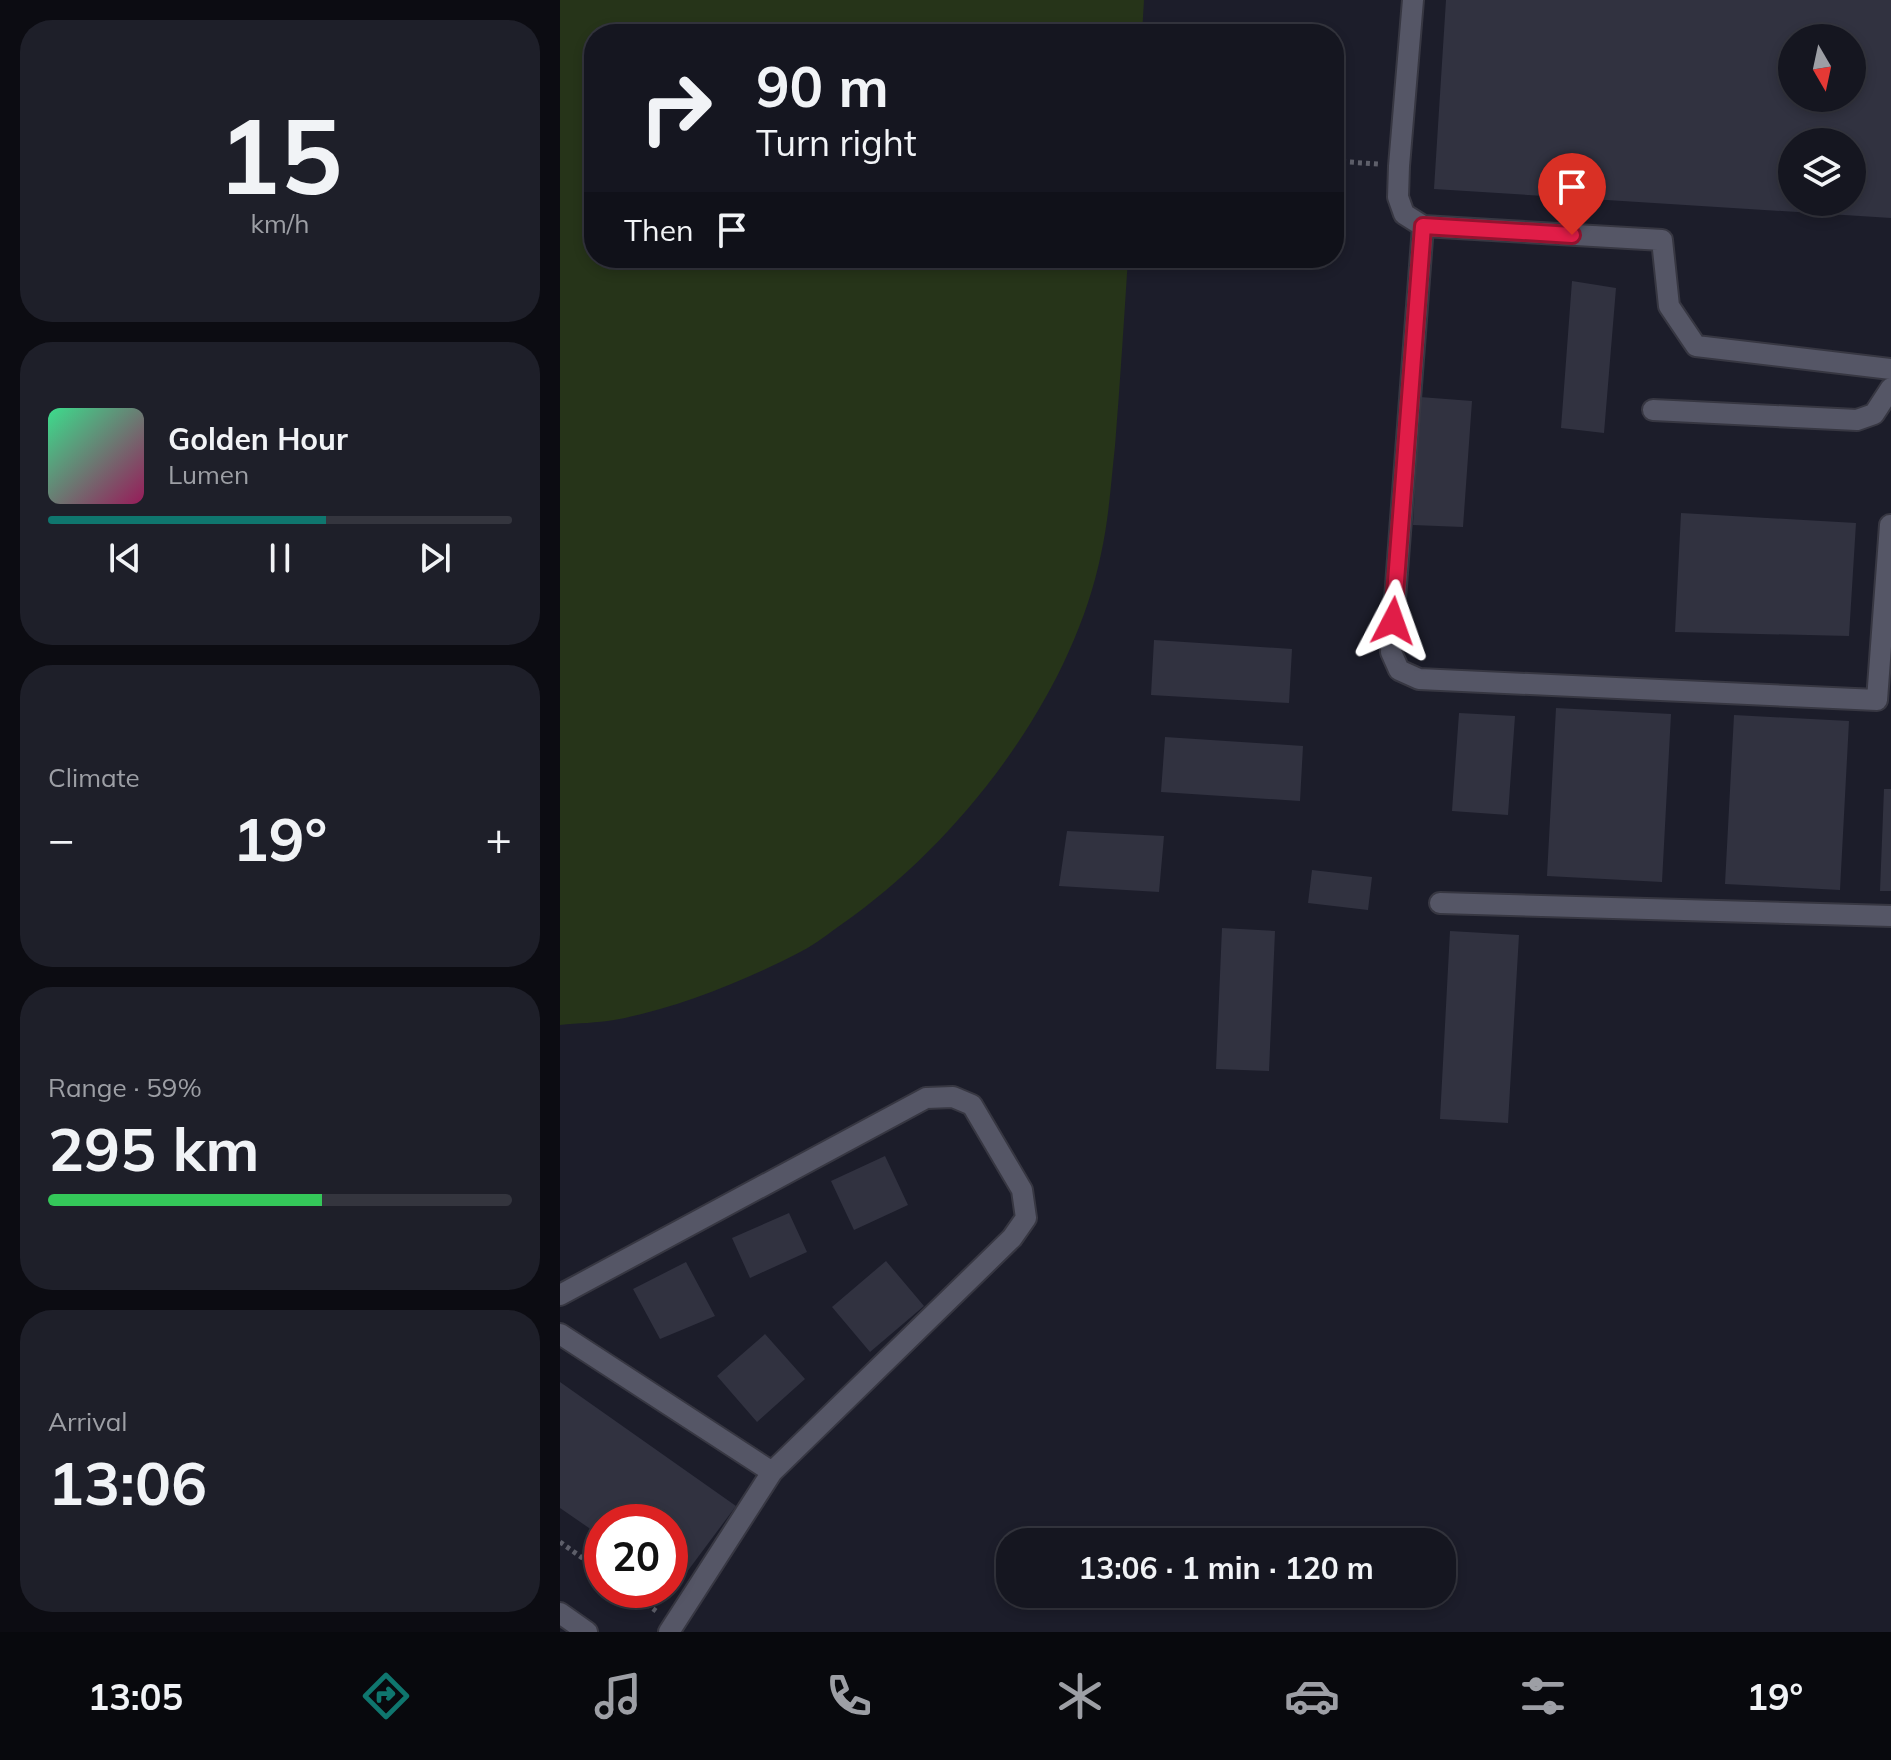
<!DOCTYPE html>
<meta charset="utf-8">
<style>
body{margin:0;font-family:Mulish,sans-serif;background:#1e1f29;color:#f1f3f6;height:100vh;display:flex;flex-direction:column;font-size:30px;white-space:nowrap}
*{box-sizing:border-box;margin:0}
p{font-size:26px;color:#9d9fa5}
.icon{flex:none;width:44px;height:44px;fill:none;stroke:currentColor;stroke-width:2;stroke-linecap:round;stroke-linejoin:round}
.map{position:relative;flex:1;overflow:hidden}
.sheet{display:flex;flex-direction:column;gap:20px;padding:20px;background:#0c0c12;width:560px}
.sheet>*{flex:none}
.guide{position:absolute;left:24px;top:24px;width:760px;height:244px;border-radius:32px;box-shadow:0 4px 12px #0003,0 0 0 2px #34353e;background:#151620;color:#f1f3f6;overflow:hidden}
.needle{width:52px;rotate:171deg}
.fabs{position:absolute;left:1218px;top:24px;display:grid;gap:16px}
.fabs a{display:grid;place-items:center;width:88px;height:88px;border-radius:50%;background:#151620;box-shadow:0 4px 12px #0003,0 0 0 2px #34353e;font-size:40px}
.speed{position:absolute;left:24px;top:1504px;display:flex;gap:16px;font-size:40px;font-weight:700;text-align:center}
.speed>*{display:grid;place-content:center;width:104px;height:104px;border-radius:50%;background:#151620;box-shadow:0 4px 12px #0003,0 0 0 2px #34353e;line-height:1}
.speed .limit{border:12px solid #d22;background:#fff;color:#111}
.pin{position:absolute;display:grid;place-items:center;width:68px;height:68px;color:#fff;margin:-82px -34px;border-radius:50% 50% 50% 0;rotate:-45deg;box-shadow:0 0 8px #0007}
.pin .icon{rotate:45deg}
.me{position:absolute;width:88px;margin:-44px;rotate:4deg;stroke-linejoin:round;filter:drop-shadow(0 0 6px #0008)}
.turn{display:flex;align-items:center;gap:28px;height:168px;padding:0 40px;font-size:36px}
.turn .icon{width:104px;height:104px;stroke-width:2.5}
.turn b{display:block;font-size:56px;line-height:68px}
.then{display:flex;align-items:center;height:76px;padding:0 40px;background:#0003;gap:16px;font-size:30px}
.big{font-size:60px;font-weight:700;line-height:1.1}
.sheet .tile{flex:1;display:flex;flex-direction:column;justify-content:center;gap:12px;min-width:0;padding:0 28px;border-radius:32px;background:#1e1f29}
.sheet .dial{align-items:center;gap:0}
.dial b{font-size:104px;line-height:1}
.song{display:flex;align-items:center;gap:24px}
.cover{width:96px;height:96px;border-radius:12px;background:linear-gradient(135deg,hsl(150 70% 55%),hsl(330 70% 35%))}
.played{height:8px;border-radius:4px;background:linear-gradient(90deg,#0f766e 60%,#34353e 60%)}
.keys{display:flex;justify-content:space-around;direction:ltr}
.heat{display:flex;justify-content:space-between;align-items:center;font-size:44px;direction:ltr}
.charge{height:12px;border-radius:6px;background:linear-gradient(90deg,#34c759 59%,#34353e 0)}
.trip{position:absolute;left:436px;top:1528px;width:460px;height:80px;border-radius:32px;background:#151620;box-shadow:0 4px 12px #0003,0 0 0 2px #34353e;font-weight:700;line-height:80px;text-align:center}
.tabs{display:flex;height:128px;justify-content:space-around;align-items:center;background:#08090d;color:#9d9fa5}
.tabs .icon{width:56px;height:56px}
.tabs .selected{color:#0f766e}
.tabs b{font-size:36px;color:#f1f3f6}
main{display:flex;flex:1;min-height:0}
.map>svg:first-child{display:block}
.green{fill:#263419}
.building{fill:#313240;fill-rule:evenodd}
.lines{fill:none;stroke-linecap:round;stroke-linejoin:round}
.minor-casing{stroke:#373742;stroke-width:24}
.path{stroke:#5e5f6a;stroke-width:5;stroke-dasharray:4 4;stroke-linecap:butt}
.minor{stroke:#555666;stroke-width:20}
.route-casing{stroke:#92132f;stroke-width:20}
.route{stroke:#e11d48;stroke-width:14}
</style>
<main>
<section class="sheet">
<div class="tile dial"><b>15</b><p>km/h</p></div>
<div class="tile">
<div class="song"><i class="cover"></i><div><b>Golden Hour</b><p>Lumen</p></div></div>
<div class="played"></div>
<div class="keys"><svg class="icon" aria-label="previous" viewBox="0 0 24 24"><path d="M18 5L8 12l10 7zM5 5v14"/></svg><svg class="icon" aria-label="pause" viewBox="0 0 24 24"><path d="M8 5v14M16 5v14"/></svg><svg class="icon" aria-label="next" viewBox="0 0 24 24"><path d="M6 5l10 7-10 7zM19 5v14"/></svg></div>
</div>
<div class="tile"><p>Climate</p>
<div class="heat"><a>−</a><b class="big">19°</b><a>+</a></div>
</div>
<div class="tile"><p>Range · 59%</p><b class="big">295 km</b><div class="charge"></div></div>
<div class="tile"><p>Arrival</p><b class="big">13:06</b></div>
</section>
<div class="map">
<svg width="1331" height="1632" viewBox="0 0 1331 1632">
<rect width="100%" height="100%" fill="#1c1d2a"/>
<!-- green -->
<path class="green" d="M0 0H584L582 34H34V258H568C564 321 560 383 555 446 551 482 549 518 541 554 512 696 400 842 282 924 269 933 256 944 242 951 187 980 116 1009 54 1020 37 1023 18 1023 0 1025Z"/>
<!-- building -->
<path class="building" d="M886 0H1331V218L874 189ZM1232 38H1292V98H1232ZM1232 142H1292V202H1232Z
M1012 281 1056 288 1044 433 1001 428Z
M860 397 912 401 903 527 853 525Z
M1121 513 1296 523 1289 636 1115 632Z
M594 640 732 649 729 703 591 695Z
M996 708 1111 714 1102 882 987 876Z
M899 713 955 716 948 815 892 811Z
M1174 715 1289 721 1280 890 1165 884Z
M605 737 743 746 740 801 601 792Z
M1324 789H1331V891H1320Z
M507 831 604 836 599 892 499 886Z
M752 870 812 877 808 910 748 903Z
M662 928 715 931 709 1071 656 1069Z
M890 931 959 935 948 1123 880 1119Z
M325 1156 348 1205 294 1230 271 1181Z
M229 1213 247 1252 190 1278 172 1238Z
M326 1261 364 1306 310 1352 272 1307Z
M126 1262 155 1316 100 1339 73 1289Z
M205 1334 245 1379 197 1422 157 1376Z
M0 1382 176 1506 115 1588 110 1585V1522H42V1537L0 1508Z"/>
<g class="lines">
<!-- minor casing -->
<g class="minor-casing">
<path id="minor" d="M853 0 839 166 838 197 844 214 863 226 1102 240 1109 306 1136 346 1331 369
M863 226 831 652 839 670 859 679 1317 700 1330 525
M1093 410 1297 420 1314 414 1331 388
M880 903 1331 916
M0 1295 366 1098 393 1097 412 1105 462 1190 466 1218 452 1238 212 1472
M0 1334 212 1472 109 1632
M0 1613 27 1632"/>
</g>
<!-- path -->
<path class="path" d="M774 161 818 164
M0 1542 42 1572
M67 1590 96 1611"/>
<!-- minor -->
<use href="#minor" class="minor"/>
</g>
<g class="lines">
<!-- route casing -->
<g class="route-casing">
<path id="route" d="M833 621 863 226 1012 235"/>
</g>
<!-- route -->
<use href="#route" class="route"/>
</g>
</svg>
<div class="fabs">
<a><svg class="needle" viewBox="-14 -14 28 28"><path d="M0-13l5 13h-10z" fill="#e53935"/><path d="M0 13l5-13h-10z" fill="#9d9fa5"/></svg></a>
<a><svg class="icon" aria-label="layers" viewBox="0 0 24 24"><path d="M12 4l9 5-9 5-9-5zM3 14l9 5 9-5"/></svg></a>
</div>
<div class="speed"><div class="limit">20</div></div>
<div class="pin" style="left:1012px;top:235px;background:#d93025"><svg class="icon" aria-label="arrive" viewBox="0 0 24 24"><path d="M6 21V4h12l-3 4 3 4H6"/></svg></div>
<svg class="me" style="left:833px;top:621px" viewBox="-20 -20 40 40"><path d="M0-17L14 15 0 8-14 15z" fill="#e11d48" stroke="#fff" stroke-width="4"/></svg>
<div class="trip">13:06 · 1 min · 120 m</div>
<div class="guide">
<div class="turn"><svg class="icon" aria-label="right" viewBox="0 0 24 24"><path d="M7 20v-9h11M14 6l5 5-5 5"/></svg><div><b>90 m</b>Turn right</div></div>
<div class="then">Then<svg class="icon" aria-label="arrive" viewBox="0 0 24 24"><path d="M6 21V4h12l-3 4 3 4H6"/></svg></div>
</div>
</div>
</main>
<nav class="tabs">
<b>13:05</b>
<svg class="icon selected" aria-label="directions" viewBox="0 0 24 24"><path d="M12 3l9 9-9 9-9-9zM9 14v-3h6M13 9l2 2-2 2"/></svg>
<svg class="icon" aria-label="music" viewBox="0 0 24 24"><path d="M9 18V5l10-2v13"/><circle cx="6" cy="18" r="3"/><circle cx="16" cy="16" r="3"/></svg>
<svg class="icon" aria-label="phone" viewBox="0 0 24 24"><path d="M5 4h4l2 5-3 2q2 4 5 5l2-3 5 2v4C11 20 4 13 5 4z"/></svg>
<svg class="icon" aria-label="climate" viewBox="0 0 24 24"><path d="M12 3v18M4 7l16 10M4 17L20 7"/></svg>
<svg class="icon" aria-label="car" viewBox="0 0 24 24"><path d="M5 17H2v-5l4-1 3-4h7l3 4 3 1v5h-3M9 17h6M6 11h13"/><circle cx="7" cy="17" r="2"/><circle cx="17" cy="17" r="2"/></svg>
<svg class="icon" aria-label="filters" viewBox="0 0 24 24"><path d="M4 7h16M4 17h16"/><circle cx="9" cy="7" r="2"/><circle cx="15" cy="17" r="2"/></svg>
<b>19°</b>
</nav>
